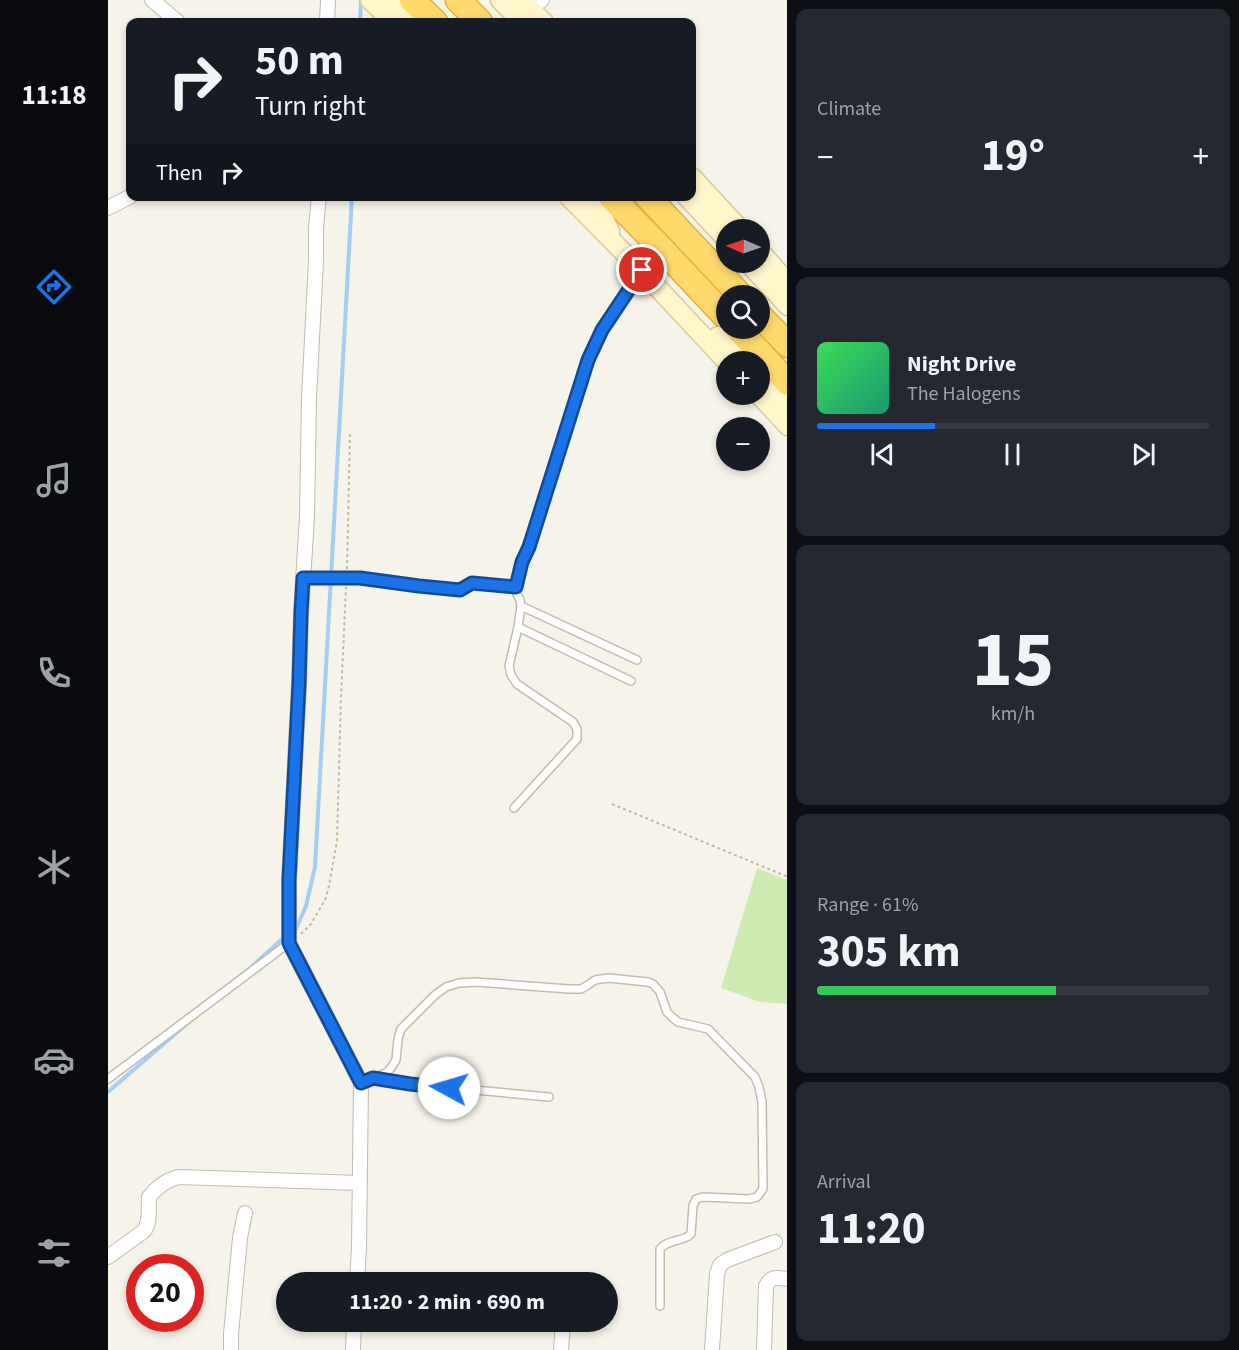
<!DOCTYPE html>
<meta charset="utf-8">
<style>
body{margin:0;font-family:"Source Sans 3",sans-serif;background:#242831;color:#f1f3f6;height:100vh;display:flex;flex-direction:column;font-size:22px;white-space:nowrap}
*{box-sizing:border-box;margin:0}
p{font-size:20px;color:#9ea1a6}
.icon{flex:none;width:33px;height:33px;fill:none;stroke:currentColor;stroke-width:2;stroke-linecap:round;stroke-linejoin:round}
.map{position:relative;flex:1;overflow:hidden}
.panel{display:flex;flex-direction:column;gap:9px;padding:9px;background:#0d0f14;width:452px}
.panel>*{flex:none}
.banner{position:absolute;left:18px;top:18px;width:570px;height:183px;border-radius:12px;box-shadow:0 3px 9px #0003;background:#171b24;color:#f1f3f6;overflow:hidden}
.needle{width:39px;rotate:272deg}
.fabs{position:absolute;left:608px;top:219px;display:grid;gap:12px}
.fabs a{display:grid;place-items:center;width:54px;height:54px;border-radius:50%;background:#171b24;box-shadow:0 3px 9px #0003;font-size:30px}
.speed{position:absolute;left:18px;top:1254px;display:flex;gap:12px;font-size:30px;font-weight:700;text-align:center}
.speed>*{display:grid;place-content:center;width:78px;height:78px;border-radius:50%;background:#171b24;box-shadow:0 3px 9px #0003;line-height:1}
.speed .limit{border:9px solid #d22;background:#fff;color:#111}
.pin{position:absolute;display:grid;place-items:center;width:51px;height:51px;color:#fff;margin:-26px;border:3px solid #fff;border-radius:50%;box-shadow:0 2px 6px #0007}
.me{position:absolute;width:66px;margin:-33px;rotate:276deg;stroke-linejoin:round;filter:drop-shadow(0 0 4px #0008)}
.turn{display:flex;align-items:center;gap:21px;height:126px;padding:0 30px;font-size:27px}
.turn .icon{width:78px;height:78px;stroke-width:2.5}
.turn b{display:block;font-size:42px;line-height:51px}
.then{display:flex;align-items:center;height:57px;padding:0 30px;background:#0003;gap:12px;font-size:22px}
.big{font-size:45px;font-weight:700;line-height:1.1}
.panel .tile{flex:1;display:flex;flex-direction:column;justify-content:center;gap:9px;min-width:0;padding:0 21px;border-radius:12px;background:#242831}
.panel .dial{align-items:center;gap:0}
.dial b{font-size:78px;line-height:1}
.song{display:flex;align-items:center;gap:18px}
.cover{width:72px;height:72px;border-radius:9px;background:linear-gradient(135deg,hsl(130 70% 55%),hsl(160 70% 35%))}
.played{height:6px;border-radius:3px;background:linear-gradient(90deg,#1a73e8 30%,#363941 30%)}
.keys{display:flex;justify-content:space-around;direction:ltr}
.heat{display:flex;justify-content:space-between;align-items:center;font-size:33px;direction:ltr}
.charge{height:9px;border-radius:4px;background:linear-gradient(90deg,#34c759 61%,#363941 0)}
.trip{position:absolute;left:168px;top:1272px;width:342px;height:60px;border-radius:30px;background:#171b24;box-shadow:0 3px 9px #0003;font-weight:700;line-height:60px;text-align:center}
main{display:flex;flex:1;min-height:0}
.tab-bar{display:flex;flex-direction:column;width:108px;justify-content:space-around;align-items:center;background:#090b0e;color:#9ea1a6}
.tab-bar .icon{width:42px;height:42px}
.tab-bar .selected{color:#1a73e8}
.tab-bar b{font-size:27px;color:#f1f3f6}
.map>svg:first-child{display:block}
.green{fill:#cdebb2}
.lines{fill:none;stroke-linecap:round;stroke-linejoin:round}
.stream{stroke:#a5cef4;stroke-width:4}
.lane-casing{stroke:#c2bcac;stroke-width:10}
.street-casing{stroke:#c2bcac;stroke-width:16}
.secondary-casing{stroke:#d7cb99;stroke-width:21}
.highway-casing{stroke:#e4b036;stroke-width:27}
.path{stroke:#c4b99d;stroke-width:2;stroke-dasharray:3 3;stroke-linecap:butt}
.lane{stroke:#fff;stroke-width:7}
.street{stroke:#fff;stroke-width:14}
.secondary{stroke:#fff6cb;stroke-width:18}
.highway{stroke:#ffd96c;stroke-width:24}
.route-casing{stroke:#114b97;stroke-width:15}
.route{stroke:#1a73e8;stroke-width:10}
</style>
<main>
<nav class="tab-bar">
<b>11:18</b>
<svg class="icon selected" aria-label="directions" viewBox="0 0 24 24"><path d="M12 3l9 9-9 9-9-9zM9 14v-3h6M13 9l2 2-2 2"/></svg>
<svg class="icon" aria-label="music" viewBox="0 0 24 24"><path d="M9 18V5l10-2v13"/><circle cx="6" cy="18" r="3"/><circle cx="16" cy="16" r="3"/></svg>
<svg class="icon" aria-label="phone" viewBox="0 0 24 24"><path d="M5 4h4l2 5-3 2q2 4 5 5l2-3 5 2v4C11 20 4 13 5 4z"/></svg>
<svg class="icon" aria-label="climate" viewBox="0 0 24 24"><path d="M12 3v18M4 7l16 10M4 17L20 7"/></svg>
<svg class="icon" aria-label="car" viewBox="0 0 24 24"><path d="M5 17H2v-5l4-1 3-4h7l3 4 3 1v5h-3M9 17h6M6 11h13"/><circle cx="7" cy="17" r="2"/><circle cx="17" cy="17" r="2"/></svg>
<svg class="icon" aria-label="filters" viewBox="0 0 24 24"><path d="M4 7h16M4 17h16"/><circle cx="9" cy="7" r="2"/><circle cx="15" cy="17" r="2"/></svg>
</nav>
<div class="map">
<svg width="680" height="1350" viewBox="0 0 680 1350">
<rect width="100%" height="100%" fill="#f6f3ea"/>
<!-- green -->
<path class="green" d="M649 868 679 880V1004L652 1002 613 988Z"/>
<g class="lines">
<!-- stream -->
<path class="stream" d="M252 22 253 0
M187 931 198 906 207 867 244 196
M139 971 174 939
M0 1092 81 1022"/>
<!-- lane casing -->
<g class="lane-casing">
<path id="lane" d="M195 578H252L311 586 352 590 364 583 408 587
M413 606 529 660
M410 627 523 681
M406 808 469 739V729L465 722 409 684 403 675 401 666 410 627 413 606 412 600 409 594 408 587 411 573 421 547 481 360 494 330 532 273
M268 1078 302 1084 441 1097
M0 1079 181 943
M253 1083 278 1073 283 1068 288 1060 290 1039 293 1029 327 995 338 987 351 983 368 982 461 989H473L480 985 487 980 500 978 540 982 545 984 552 992 559 1012 564 1017 570 1022 600 1029 647 1077 651 1087 654 1102 655 1189 649 1197 641 1199 595 1197 588 1199 585 1206 583 1234C575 1242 560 1239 552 1249V1306"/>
</g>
<!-- street casing -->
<g class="street-casing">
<path id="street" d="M44 0 70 22
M421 7 434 0
M219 22 220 0
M211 196 208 228V260L201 398 199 517 193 613 191 684 181 881V943L253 1083 251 1248 249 1282
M0 208 23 196
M0 1257 36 1231C43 1222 40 1208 41 1197 48 1188 59 1180 70 1177L252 1183
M123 1350V1334L132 1238 137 1213
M245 1350 246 1322
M453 1350 455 1322
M604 1350 609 1274 612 1265 619 1260 667 1242
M656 1350 658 1286C664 1275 669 1278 680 1279"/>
</g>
<!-- secondary casing -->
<g class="secondary-casing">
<path id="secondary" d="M262 0 285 22
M284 0 306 22
M392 0 414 22
M413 0 436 22
M584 177 633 230
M460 196 534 271 619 362
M478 196 492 210 502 231
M578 196 618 239
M651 250 680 283
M639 262 680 306
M610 336 615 339 636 362
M651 377 680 407
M650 394 680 426"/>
</g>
<!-- highway casing -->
<g class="highway-casing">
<path id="highway" d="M304 0 327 22
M350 0 372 22
M502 196 550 245 618 317
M539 196 633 296
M651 315 680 345
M629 328 680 383"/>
</g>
<!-- path -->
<path class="path" d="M239 569 242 432
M504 804 680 877
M193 934 203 924 217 900 221 886 229 841 233 697 238 587"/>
<!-- lane -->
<use href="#lane" class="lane"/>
<!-- street -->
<use href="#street" class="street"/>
<!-- secondary -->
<use href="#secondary" class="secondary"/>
<!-- highway -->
<use href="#highway" class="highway"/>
</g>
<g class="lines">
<!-- route casing -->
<g class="route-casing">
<path id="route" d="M341 1088 302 1084 265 1078 253 1083 181 943V880L191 684 193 613 195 578H252L311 586 352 590 364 583 408 587 414 562 421 547 480 360 494 330 534 270"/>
</g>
<!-- route -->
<use href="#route" class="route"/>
</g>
</svg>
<div class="fabs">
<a><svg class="needle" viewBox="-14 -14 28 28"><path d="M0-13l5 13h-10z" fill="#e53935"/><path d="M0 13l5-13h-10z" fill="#9ea1a6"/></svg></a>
<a><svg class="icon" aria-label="search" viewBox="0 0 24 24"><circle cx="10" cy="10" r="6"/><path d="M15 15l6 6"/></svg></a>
<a>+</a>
<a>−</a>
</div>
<div class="speed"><div class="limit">20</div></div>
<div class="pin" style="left:534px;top:270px;background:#d93025"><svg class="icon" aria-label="arrive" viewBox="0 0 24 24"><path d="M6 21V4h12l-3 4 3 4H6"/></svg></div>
<svg class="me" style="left:341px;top:1088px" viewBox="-20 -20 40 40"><circle r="19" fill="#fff"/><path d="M0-13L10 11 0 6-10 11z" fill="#1a73e8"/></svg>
<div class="trip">11:20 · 2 min · 690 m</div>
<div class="banner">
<div class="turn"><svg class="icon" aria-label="right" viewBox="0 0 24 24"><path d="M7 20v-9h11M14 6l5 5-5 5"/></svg><div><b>50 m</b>Turn right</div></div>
<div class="then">Then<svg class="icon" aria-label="right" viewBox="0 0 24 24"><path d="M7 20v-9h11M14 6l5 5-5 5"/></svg></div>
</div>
</div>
<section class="panel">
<div class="tile"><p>Climate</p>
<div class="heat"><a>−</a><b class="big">19°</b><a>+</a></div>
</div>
<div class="tile">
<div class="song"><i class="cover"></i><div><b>Night Drive</b><p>The Halogens</p></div></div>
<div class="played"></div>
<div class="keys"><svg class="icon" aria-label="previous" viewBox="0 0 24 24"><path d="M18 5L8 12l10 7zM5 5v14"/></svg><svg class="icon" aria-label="pause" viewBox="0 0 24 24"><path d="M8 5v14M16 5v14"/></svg><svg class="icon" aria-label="next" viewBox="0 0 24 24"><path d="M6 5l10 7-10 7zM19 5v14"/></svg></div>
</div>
<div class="tile dial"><b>15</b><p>km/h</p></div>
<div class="tile"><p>Range · 61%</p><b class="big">305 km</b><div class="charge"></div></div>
<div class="tile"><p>Arrival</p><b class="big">11:20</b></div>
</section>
</main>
